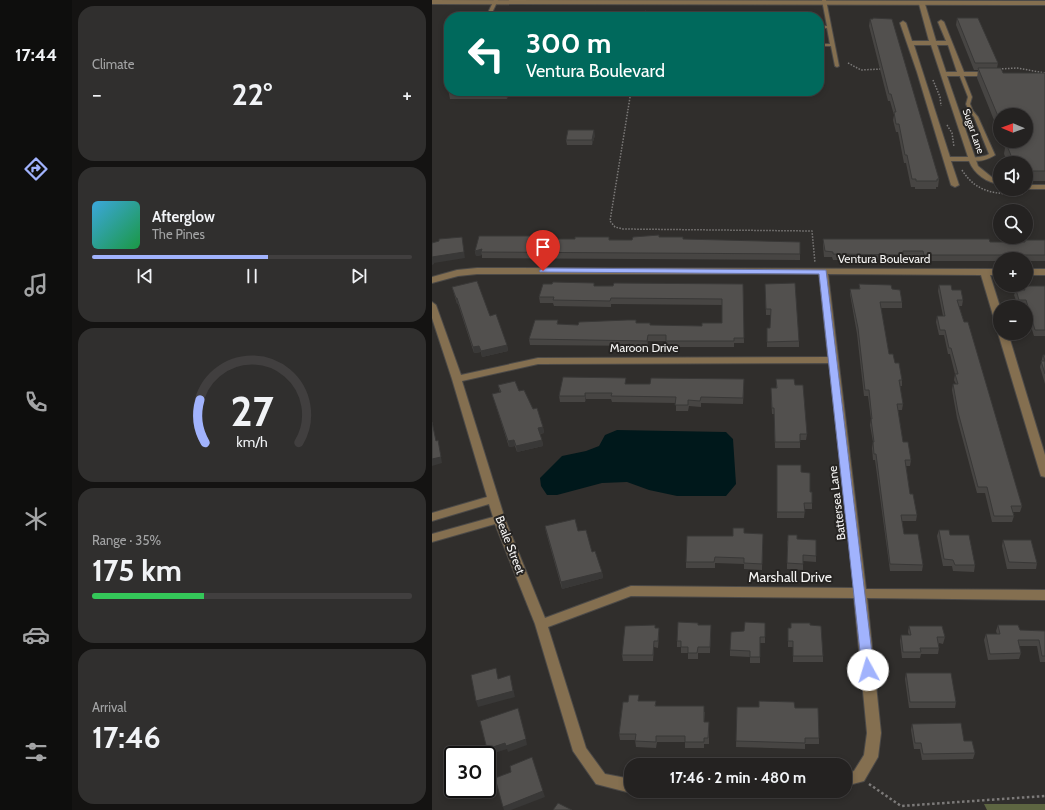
<!DOCTYPE html>
<meta charset="utf-8">
<style>
body{margin:0;font-family:Cabin,sans-serif;background:#302f2e;color:#f1f3f6;height:100vh;display:flex;flex-direction:column;font-size:15px;white-space:nowrap}
*{box-sizing:border-box;margin:0}
p{font-size:13px;color:#a3a4a5}
.icon{flex:none;width:22px;height:22px;fill:none;stroke:currentColor;stroke-width:2;stroke-linecap:round;stroke-linejoin:round}
.map{position:relative;flex:1;overflow:hidden}
.panel{display:flex;flex-direction:column;gap:6px;padding:6px;background:#141312;width:360px}
.panel>*{flex:none}
.guide{position:absolute;left:12px;top:12px;width:380px;height:84px;border-radius:16px;box-shadow:0 2px 6px #0003,0 0 0 1px #413f3f;background:#00695c;color:#fff;overflow:hidden}
.needle{width:26px;rotate:271deg}
.buttons{position:absolute;left:561px;top:108px;display:grid;gap:8px}
.buttons a{display:grid;place-items:center;width:40px;height:40px;border-radius:50%;background:#242221;box-shadow:0 2px 6px #0003,0 0 0 1px #413f3f;font-size:20px}
.speed{position:absolute;left:12px;top:746px;display:flex;gap:8px;font-size:20px;font-weight:700;text-align:center}
.speed>*{display:grid;place-content:center;width:52px;height:52px;border-radius:50%;background:#242221;box-shadow:0 2px 6px #0003,0 0 0 1px #413f3f;line-height:1}
.speed .limit{border:2px solid #111;border-radius:6px;background:#fff;color:#111}
.pin{position:absolute;display:grid;place-items:center;width:34px;height:34px;color:#fff;margin:-41px -17px;border-radius:50% 50% 50% 0;rotate:-45deg;box-shadow:0 0 4px #0007}
.pin .icon{rotate:45deg}
.me{position:absolute;width:44px;margin:-22px;rotate:354deg;stroke-linejoin:round;filter:drop-shadow(0 0 3px #0008)}
.turn{display:flex;align-items:center;gap:14px;height:84px;padding:0 16px;font-size:18px}
.turn .icon{width:52px;height:52px;stroke-width:2.5}
.turn b{display:block;font-size:28px;line-height:34px}
.big{font-size:30px;font-weight:700;line-height:1.1}
.panel .tile{flex:1;display:flex;flex-direction:column;justify-content:center;gap:6px;min-width:0;padding:0 14px;border-radius:16px;background:#302f2e}
.panel .dial{align-items:center;gap:0}
.dial svg{height:104px;overflow:visible;fill:none;stroke:#413f3f;stroke-width:7;stroke-linecap:round;text-anchor:middle}
.dial text{fill:#f1f3f6;stroke:none}
.song{display:flex;align-items:center;gap:12px}
.cover{width:48px;height:48px;border-radius:6px;background:linear-gradient(135deg,hsl(200 70% 55%),hsl(140 70% 35%))}
.played{height:4px;border-radius:2px;background:linear-gradient(90deg,#a1b3fd 55%,#413f3f 55%)}
.keys{display:flex;justify-content:space-around;direction:ltr}
.heat{display:flex;justify-content:space-between;align-items:center;font-size:22px;direction:ltr}
.charge{height:6px;border-radius:3px;background:linear-gradient(90deg,#34c759 35%,#413f3f 0)}
.trip{position:absolute;left:192px;top:758px;width:228px;height:40px;border-radius:16px;background:#242221;box-shadow:0 2px 6px #0003,0 0 0 1px #413f3f;font-weight:700;line-height:40px;text-align:center}
main{display:flex;flex:1;min-height:0}
.menu{display:flex;flex-direction:column;width:72px;justify-content:space-around;align-items:center;background:#0e0e0d;color:#a3a4a5}
.menu .icon{width:28px;height:28px}
.menu .selected{color:#a1b3fd}
.menu b{font-size:18px;color:#f1f3f6}
.map>svg:first-child{display:block}
.forest{fill:#5d6541}
.water{fill:#00181b}
.lines{fill:none;stroke-linecap:round;stroke-linejoin:round}
.service-casing{stroke:#4c4a48;stroke-width:2}
.minor-casing{stroke:#4c4a48;stroke-width:2}
.tertiary-casing{stroke:#4c4a48;stroke-width:2}
.path-far1{stroke:#7c7a79;stroke-width:1.5;stroke-dasharray:1.5 1.5;stroke-linecap:butt}
.path{stroke:#7c7a79;stroke-width:2.5;stroke-dasharray:2.5 2.5;stroke-linecap:butt}
.service{fill:#846f50;fill-rule:evenodd}
.minor{fill:#846f50;fill-rule:evenodd}
.tertiary{fill:#846f50;fill-rule:evenodd}
.wall{fill:#474543}
.shaded-wall{fill:#393837}
.building{fill:#52504e;stroke:#393837}
.route{fill:#a1b3fd;stroke:#6974a4}
.labels{text-anchor:middle;stroke-width:4;stroke-linejoin:round;paint-order:stroke}
.far-street-label{font-size:10px;fill:#f5f4f3;stroke:#262422}
.street-label{font-size:12px;fill:#f5f4f3;stroke:#262422}
.near-street-label{font-size:14px;fill:#f5f4f3;stroke:#262422}
</style>
<main>
<nav class="menu">
<b>17:44</b>
<svg class="icon selected" aria-label="directions" viewBox="0 0 24 24"><path d="M12 3l9 9-9 9-9-9zM9 14v-3h6M13 9l2 2-2 2"/></svg>
<svg class="icon" aria-label="music" viewBox="0 0 24 24"><path d="M9 18V5l10-2v13"/><circle cx="6" cy="18" r="3"/><circle cx="16" cy="16" r="3"/></svg>
<svg class="icon" aria-label="phone" viewBox="0 0 24 24"><path d="M5 4h4l2 5-3 2q2 4 5 5l2-3 5 2v4C11 20 4 13 5 4z"/></svg>
<svg class="icon" aria-label="climate" viewBox="0 0 24 24"><path d="M12 3v18M4 7l16 10M4 17L20 7"/></svg>
<svg class="icon" aria-label="car" viewBox="0 0 24 24"><path d="M5 17H2v-5l4-1 3-4h7l3 4 3 1v5h-3M9 17h6M6 11h13"/><circle cx="7" cy="17" r="2"/><circle cx="17" cy="17" r="2"/></svg>
<svg class="icon" aria-label="filters" viewBox="0 0 24 24"><path d="M4 7h16M4 17h16"/><circle cx="9" cy="7" r="2"/><circle cx="15" cy="17" r="2"/></svg>
</nav>
<section class="panel">
<div class="tile"><p>Climate</p>
<div class="heat"><a>−</a><b class="big">22°</b><a>+</a></div>
</div>
<div class="tile">
<div class="song"><i class="cover"></i><div><b>Afterglow</b><p>The Pines</p></div></div>
<div class="played"></div>
<div class="keys"><svg class="icon" aria-label="previous" viewBox="0 0 24 24"><path d="M18 5L8 12l10 7zM5 5v14"/></svg><svg class="icon" aria-label="pause" viewBox="0 0 24 24"><path d="M8 5v14M16 5v14"/></svg><svg class="icon" aria-label="next" viewBox="0 0 24 24"><path d="M6 5l10 7-10 7zM19 5v14"/></svg></div>
</div>
<div class="tile dial"><svg viewBox="0 0 100 80">
<path d="M14 69A42 42 0 1 1 86 69"/>
<path d="M14 69A42 42 0 0 1 10 36" stroke="#a1b3fd"/>
<text x="50" y="56" font-size="32" font-weight="700">27</text>
<text x="50" y="72" font-size="11">km/h</text>
</svg></div>
<div class="tile"><p>Range · 35%</p><b class="big">175 km</b><div class="charge"></div></div>
<div class="tile"><p>Arrival</p><b class="big">17:46</b></div>
</section>
<div class="map">
<svg width="613" height="810" viewBox="0 0 613 810">
<rect width="100%" height="100%" fill="#302e2c"/>
<!-- forest -->
<path class="forest" d="M552 804H613V810H555Z"/>
<!-- water -->
<path class="water" d="M185 430 294 432 301 439 304 484 294 496H245L217 490 195 482 170 483 125 495H115L109 486 108 478 130 456 154 451 167 446 173 435Z"/>
<g class="lines">
<!-- service casing -->
<g class="service-casing">
<path id="service" d="M62 0H66L58 17H54Z
M390 0H394L407 66 405 67 403 66 399 46H387V44H398L395 28H387V26H395Z
M527 73 531 74 540 97 538 104 541 111 546 117 563 155C556 160 544 163 537 159 543 156 551 158 557 154L542 117 537 111 534 104 536 97 527 74Z"/>
</g>
<!-- minor casing -->
<g class="minor-casing">
<path id="minor" d="M490 2 493 4 504 41H514L506 22 509 20 512 22 532 72H557L560 74 557 76H515L546 166 562 179 568 180V184C555 183 542 174 537 161H519L527 185 523 187 519 185 485 72 468 23 471 21 474 23 480 41H497L487 4ZM482 45H499L536 157H518ZM505 45H516L525 72H514Z
M594 185H613V189H594Z
M45 268 568 269V275H558L568 307V325L563 322 549 275 396 274 434 589 613 590V600L435 598 449 733 446 757 432 781 413 786V774L422 771 432 755 435 733 422 598 199 596 116 627 154 748 173 774 199 779V791H203L199 793 164 784 141 751 103 624 63 524 0 542V534L61 517 57 504 0 521V513L55 497 20 379 0 318V302L4 305 29 375 106 358 396 357 387 274H45L26 276 0 283V277L25 270ZM397 363 422 588 199 586 113 618 73 519 30 381 106 364Z
M594 269H613V275H594Z
M568 331V333H576L613 455V477L609 476 608 473 566 333Z"/>
</g>
<!-- tertiary casing -->
<g class="tertiary-casing">
<path id="tertiary" d="M0 0 613 1V5L0 4Z"/>
</g>
<!-- path-far1 -->
<path class="path-far1" d="M211 17 214 11
M416 63 429 70 449 69
M567 69 585 68 613 73
M501 80 508 97 509 106
M199 91 178 221 183 227 191 229 380 231 383 263
M515 125 520 133 522 147
M530 170C545 194 565 194 591 194"/>
<!-- path -->
<path class="path" d="M437 784 469 806 613 796"/>
<!-- service -->
<use href="#service" class="service"/>
<!-- minor -->
<use href="#minor" class="minor"/>
<!-- tertiary -->
<use href="#tertiary" class="tertiary"/>
</g>
<!-- wall -->
<path class="wall" d="M525 18 566 63 565 68 571 73H613V181H594V163H576L572 154 573 148 570 141H594L568 115V135L545 78 546 70H542L524 25Z
M438 19 507 179 506 187H504V189H483V187H479L474 163H472L466 132H464L461 120 462 115 458 101H456L437 26Z
M17 87V91H78L75 99H18L16 89Z
M163 135 160 145H135L134 140Z
M123 237V239L200 240 227 237 368 254V260L50 258V255L44 256 43 251Z
M391 239 558 242H592L593 240H613V261H594V259H568V261H491V257H471L470 260H401L400 257H392L391 245Z
M311 284 312 343H302V347H234V341H216V346L98 345 97 339 126 320V324L146 325 204 323 218 325 270 326 290 323V305L179 304V307L122 306 121 303H108L107 297 163 286Z
M333 284 367 341V347H335V328H338L339 315H334Z
M427 284 460 289 470 302V308H449L457 354 463 363 470 380V386H468L471 404 470 410H466L471 442 479 460 478 466H474L478 494 485 515 484 521H470L472 534 491 565 490 571H458L443 460H441L440 448 441 442 438 425 439 419 436 396H432L425 334 418 294V289H427Z
M507 285 520 290 531 300 530 306H527L590 506 588 512H581L582 516 580 522H560L553 493H545L525 418 520 390 521 384H524L522 380 523 374 518 354H516L512 335H507L504 322 505 316H511L506 291Z
M591 286H613V336H602L594 311V307H593L592 306H586L582 295 584 290H590Z
M20 287 58 316 75 345 76 351 50 357 49 352 42 353 26 304H25Z
M611 355H613V384L608 367Z
M344 379 363 385 375 434 374 440H368V448H343L342 414H340L339 394V388H344Z
M195 384 312 385 311 404 269 403V407L257 406 256 411H244V403L180 402 179 399H154L153 402H128L127 396Z
M66 385 87 391 101 409 111 427 112 433 108 434 110 440 111 446 85 452 83 446 77 447 62 400 60 394 68 393Z
M345 465 369 472 378 492 380 503V509H373L372 518H345Z
M113 526 146 531 160 552 170 572 171 578 130 589 114 532Z
M507 530 518 535 543 565 542 572 521 571 520 566H511L505 536Z
M312 533 331 534 330 570 312 569V564L283 563V568H254V562L301 536Z
M365 539 384 556V562L371 561V570L355 569V541Z
M571 540 605 563 604 569H575L570 546Z
M333 623V643H328V663H318V657L298 656V650L312 631Z
M359 623 378 625 391 656V662H361V647H356V628H359Z
M266 625H279L278 653H266V659H256V653H249V647H245V641Z
M566 625 588 630 613 631V662H608L605 646H587L589 653 587 659 556 660 552 640 554 634H565L564 631Z
M477 626 513 637 511 644 507 643V648L506 654H489L488 658H470L468 641 469 635H477L476 632Z
M223 628H227V634L226 648 222 647 221 661H191L190 655Z
M474 673 524 702 523 708H477L473 679Z
M207 701H224V706L273 712 272 722H277V744H272V748H253V742H225L224 748 204 747 203 740H188L187 734 196 702Z
M305 707 363 708 387 738V744H373V749L304 747Z
M480 724 532 741 543 753 541 759 490 760 488 749H482L479 730Z"/>
<!-- shaded-wall -->
<path class="shaded-wall" d="M74 91H78L75 99Z
M162 130 163 135 160 145V140Z
M30 237 33 258 2 263V264L0 265V257Z
M50 249 49 252 50 255 44 256 43 251Z
M24 298H25L26 304H25Z
M216 335V346L215 341Z
M75 345 76 351 50 357 49 351Z
M47 346 49 352 42 353 41 347Z
M153 393 154 399 153 402Z
M111 427 112 433 107 434 106 428Z
M6 440 10 463 0 466V459Z
M82 440 83 446 77 447 76 441Z
M110 440 111 446 85 452 84 446Z
M170 572 171 578 130 589 129 582Z
M78 675 83 697 46 707 44 701Z
M94 739 95 745 76 752 75 749 56 755 55 749 73 743Z
M111 791 113 797 79 810H72L71 807Z"/>
<!-- building -->
<path class="building" d="M441 18 460 19 499 152 507 179H505V181H484V179H480L475 155H473L467 124H464L462 112H464L459 94H457L438 19H441Z
M525 18H546L566 63H543Z
M546 68H569L571 73H613V171H594V163H582L574 143H577L576 141H594V115H568V121Z
M136 130H162L160 140H134Z
M227 235V237H251V239L368 242V254L49 252 50 249 43 251 47 236H110L123 237V239H143V237H177V240H200L201 237Z
M30 237 32 252 0 257 1 259H0V243L7 241V239Z
M391 239H557L558 242H593V240H613V255H492L491 251H471V255L401 254V252L393 251Z
M45 281 58 316 64 314 75 345 49 351 47 346 41 347 25 298H24L20 287Z
M121 282 162 283V286H181L182 283 311 284 312 338H302V341H234V335H216L215 341 97 339 103 320H126L125 324 146 325 147 322 195 320H204V323H218V325L270 326V323H290V299L179 298 178 301 121 300 122 297H107L111 284H120Z
M363 283 367 341 335 342V328H338L339 309H334L333 284Z
M427 284 459 285 460 289 468 290 470 302H448L457 354H461L463 363H467L470 380H467L471 404H465L471 442H476L479 460H473L478 494H481L485 515H469L472 534H486L491 565 458 564 444 454H442L441 442H442L439 419H440L437 390H433L426 328 418 289H428Z
M507 285H519L520 290H529L531 300H525L532 322H536L590 506H579L582 516H562L555 487H546L526 412 521 384H526L523 374H526L519 348H517L513 330H508L505 316H513Z
M591 286H613V330H603L594 300H587L584 290H593Z
M611 355H613V374L609 361H613Z
M131 377 194 378 193 384H218L219 378 312 379 311 398 269 397 268 401 256 400V405H243L244 397 179 396 180 393H153V396H127Z
M344 379H362L363 385H371L375 434H368V442H343L342 408H340L339 388H345Z
M83 381 87 391 92 390 101 409 105 408 111 427 106 428 110 440 84 446 82 440 76 441 60 394 69 392 66 385Z
M0 422 4 441 6 440 9 457 0 459Z
M345 465H369V472L378 473V492H380V503H372L373 512H345Z
M143 519 146 531 154 530 160 552 163 551 170 572 129 582 113 526Z
M301 528H312V533L331 534 330 564 312 563V558L283 557 282 562H254L255 536H301Z
M507 530H517L518 535H537L543 565H523L521 560 512 559Z
M356 535H365V539L384 540V556L371 555V564L355 563Z
M571 540H599L605 563 577 562Z
M246 622 266 623V625H279L278 647H266L265 653H256V647H249V641H245Z
M313 622 333 623V637H328V657H318V651L298 650 299 632 312 631Z
M359 623H378V625L389 626 391 656H361V641H356V628H359Z
M223 625V628H227L226 641H222L221 655H190L193 626Z
M566 625H586L588 630 613 631V656H610L607 640H586L589 653 558 654 554 634H568Z
M477 626H510L513 637H505L507 648H488L489 652H471L469 635H479Z
M64 668 66 679 78 675 81 691 44 701 39 675Z
M474 673H519L524 702H478Z
M197 695H207L206 701H224L223 706H272V722H277L276 738H272V742H253V736H224V742L203 741 204 734H187L191 702H196Z
M327 701 362 702 363 708H386L387 738H373V743L304 741 305 707H327Z
M86 708 94 739 74 746 73 743 55 749 48 721Z
M529 723 532 741H540L543 753 491 754 489 743H483L480 724Z
M100 757 111 791 71 807 63 778 79 772 78 766Z
M126 803 140 810H121Z"/>
<!-- route -->
<path class="route" d="M111 268 394 270 442 670 440 674 436 675 432 674 430 670 387 274 108 272 107 271Z"/>
<g class="labels">
<!-- far-street labels -->
<g class="far-street-label">
<text transform="translate(542 131) rotate(71)" y="4">Sugar Lane</text>
</g>
<!-- street labels -->
<g class="street-label">
<text x="452" y="263">Ventura Boulevard</text>
<text x="212" y="352">Maroon Drive</text>
<text transform="translate(405 503) rotate(-97)" y="4">Battersea Lane</text>
<text transform="translate(78 545) rotate(69)" y="4">Beale Street</text>
</g>
<!-- near-street labels -->
<g class="near-street-label">
<text x="358" y="582">Marshall Drive</text>
</g>
</g>
</svg>
<div class="buttons">
<a><svg class="needle" viewBox="-14 -14 28 28"><path d="M0-13l5 13h-10z" fill="#e53935"/><path d="M0 13l5-13h-10z" fill="#a3a4a5"/></svg></a>
<a><svg class="icon" aria-label="sound" viewBox="0 0 24 24"><path d="M4 9h4l5-4v14l-5-4H4zM17 9q2 3 0 6"/></svg></a>
<a><svg class="icon" aria-label="search" viewBox="0 0 24 24"><circle cx="10" cy="10" r="6"/><path d="M15 15l6 6"/></svg></a>
<a>+</a>
<a>−</a>
</div>
<div class="speed"><div class="limit">30</div></div>
<div class="pin" style="left:111px;top:271px;background:#d93025"><svg class="icon" aria-label="arrive" viewBox="0 0 24 24"><path d="M6 21V4h12l-3 4 3 4H6"/></svg></div>
<svg class="me" style="left:436px;top:670px" viewBox="-20 -20 40 40"><circle r="19" fill="#fff"/><path d="M0-13L10 11 0 6-10 11z" fill="#a1b3fd"/></svg>
<div class="trip">17:46 · 2 min · 480 m</div>
<div class="guide">
<div class="turn"><svg class="icon" aria-label="left" viewBox="0 0 24 24"><path d="M17 20v-9H6M10 6l-5 5 5 5"/></svg><div><b>300 m</b>Ventura Boulevard</div></div>
</div>
</div>
</main>
